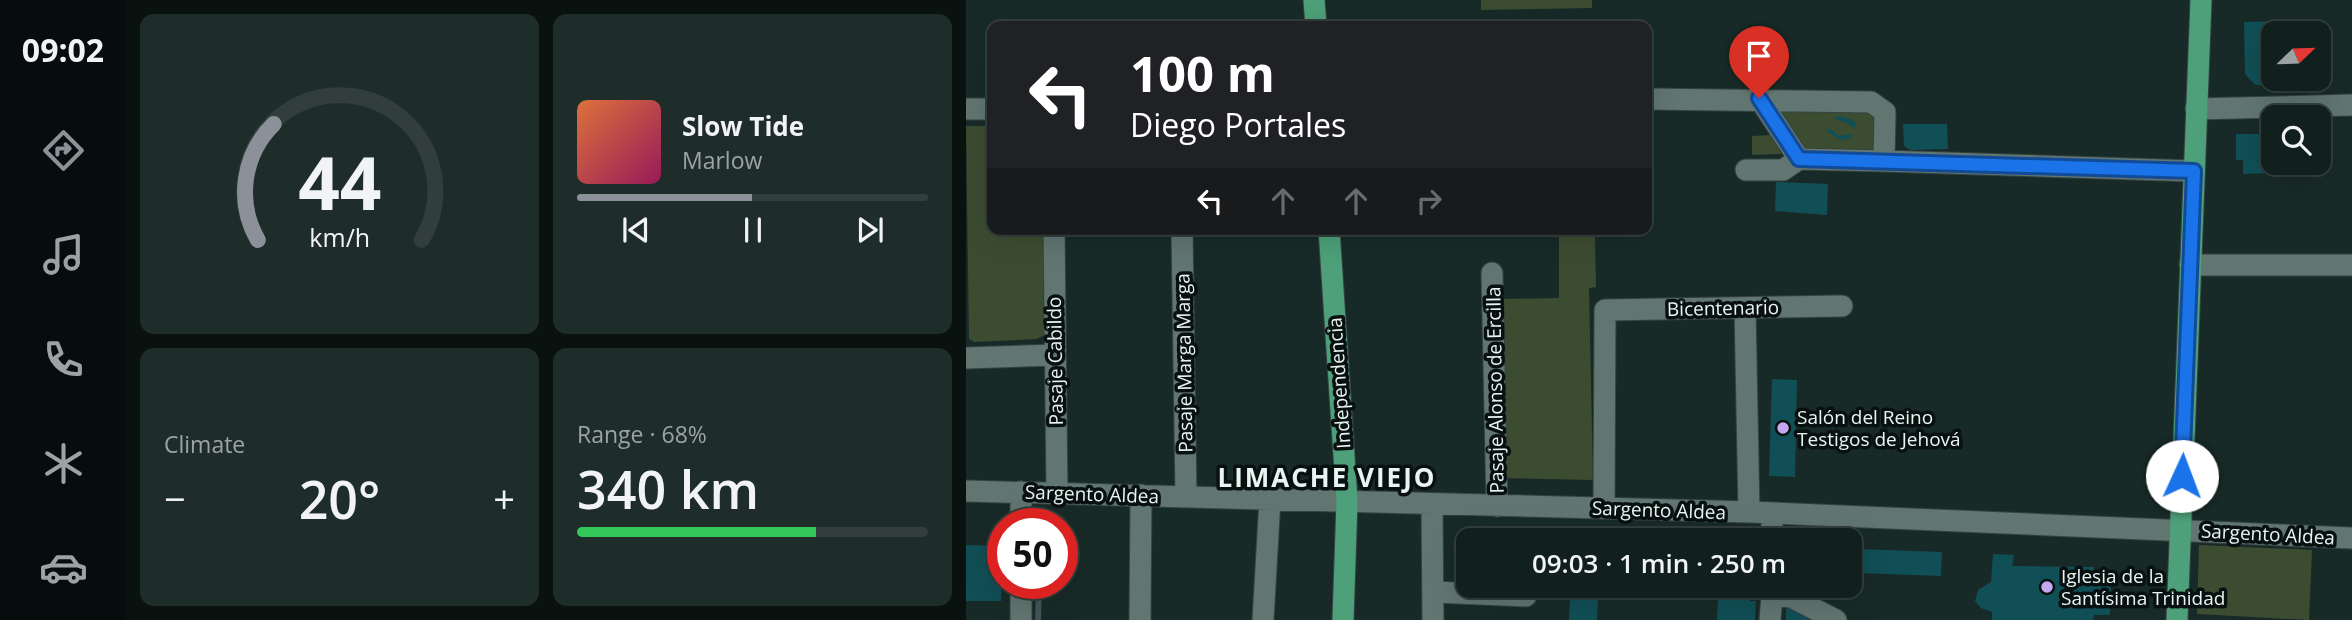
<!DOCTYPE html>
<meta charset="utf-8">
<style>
body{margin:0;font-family:"Open Sans",sans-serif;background:#1f2d2a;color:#f1f3f6;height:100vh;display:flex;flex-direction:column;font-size:26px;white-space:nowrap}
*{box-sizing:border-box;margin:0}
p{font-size:23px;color:#9ca3a4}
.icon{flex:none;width:38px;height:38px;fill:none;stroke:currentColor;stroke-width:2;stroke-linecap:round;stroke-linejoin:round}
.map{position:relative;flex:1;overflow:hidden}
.panel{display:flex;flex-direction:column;gap:14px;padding:14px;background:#0a1210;width:840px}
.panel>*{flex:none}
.top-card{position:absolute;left:21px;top:21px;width:665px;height:214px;border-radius:14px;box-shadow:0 7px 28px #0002,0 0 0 2px #313e3b;background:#202124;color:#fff;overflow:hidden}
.needle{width:46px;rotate:67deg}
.fabs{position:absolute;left:1295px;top:21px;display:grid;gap:14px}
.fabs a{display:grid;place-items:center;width:70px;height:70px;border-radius:14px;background:#12201d;box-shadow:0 7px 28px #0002,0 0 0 2px #313e3b;font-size:35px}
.speed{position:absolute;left:21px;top:508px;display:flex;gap:14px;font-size:35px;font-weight:700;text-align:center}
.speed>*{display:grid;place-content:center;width:91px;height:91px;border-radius:50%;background:#12201d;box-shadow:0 7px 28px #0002,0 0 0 2px #313e3b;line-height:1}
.speed .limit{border:10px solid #d22;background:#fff;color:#111}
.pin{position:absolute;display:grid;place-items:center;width:60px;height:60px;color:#fff;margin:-72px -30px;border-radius:50% 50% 50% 0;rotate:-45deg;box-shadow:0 0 7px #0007}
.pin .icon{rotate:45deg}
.me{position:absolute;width:77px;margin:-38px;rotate:2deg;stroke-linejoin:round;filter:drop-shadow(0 0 5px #0008)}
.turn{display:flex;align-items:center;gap:24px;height:147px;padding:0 28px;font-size:32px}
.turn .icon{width:91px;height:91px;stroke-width:2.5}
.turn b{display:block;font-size:49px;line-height:60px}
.lanes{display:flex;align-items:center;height:66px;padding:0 28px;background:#0003;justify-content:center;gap:35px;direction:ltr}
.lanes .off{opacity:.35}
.big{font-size:52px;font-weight:600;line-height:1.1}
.panel .widget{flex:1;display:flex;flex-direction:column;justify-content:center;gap:10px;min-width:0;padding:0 24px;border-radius:14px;background:#1f2d2a}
.panel .dial{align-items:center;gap:0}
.dial svg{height:182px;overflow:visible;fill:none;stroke:#313e3b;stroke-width:7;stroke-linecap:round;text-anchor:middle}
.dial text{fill:#f1f3f6;stroke:none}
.song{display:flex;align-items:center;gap:21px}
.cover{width:84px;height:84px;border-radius:10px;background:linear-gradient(135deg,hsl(20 70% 55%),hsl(330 70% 35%))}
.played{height:7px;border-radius:4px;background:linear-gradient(90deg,#8c9099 50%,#313e3b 50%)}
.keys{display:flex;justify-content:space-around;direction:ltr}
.heat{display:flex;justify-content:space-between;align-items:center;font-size:38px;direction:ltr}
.charge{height:10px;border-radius:5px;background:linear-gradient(90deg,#34c759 68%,#313e3b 0)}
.panel .tiles{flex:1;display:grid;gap:14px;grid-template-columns:repeat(2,1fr)}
.trip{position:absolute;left:490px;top:528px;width:406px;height:70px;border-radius:14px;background:#12201d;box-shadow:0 7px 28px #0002,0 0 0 2px #313e3b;font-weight:600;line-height:70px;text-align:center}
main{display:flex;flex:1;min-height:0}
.tabs{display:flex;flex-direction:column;width:126px;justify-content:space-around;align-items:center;background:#070d0c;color:#9ca3a4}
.tabs .icon{width:49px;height:49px}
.tabs .on{color:#8c9099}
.tabs b{font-size:32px;color:#f1f3f6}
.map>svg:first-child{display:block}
.green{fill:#3c4c31}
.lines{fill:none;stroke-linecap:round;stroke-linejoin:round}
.stream{stroke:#46545a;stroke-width:6}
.building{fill:#114f56}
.minor-casing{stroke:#354442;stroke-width:23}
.major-casing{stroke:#354442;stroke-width:23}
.minor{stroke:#617571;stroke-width:21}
.major{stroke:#4da079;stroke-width:21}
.route-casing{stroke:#114b97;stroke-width:18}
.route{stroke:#1a73e8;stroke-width:12}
.poi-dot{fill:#c4a7f1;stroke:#091110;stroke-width:2.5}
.labels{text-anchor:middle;stroke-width:7;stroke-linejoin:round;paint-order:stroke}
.street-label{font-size:19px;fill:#e8f4f1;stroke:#091110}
.poi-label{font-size:19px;fill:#e8f4f1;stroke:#091110;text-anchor:start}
.district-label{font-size:26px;font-weight:bold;letter-spacing:2px;fill:#e8f4f1;stroke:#091110}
</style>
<main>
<nav class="tabs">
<b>09:02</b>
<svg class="icon on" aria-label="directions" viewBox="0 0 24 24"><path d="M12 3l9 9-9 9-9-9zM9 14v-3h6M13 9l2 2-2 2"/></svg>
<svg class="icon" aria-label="music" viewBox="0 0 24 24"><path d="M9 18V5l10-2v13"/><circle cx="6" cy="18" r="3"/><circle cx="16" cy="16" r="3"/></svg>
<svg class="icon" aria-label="phone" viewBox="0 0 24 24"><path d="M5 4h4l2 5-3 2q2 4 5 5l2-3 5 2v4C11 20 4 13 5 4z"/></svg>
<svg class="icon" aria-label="climate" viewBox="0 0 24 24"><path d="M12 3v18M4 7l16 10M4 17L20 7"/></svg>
<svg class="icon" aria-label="car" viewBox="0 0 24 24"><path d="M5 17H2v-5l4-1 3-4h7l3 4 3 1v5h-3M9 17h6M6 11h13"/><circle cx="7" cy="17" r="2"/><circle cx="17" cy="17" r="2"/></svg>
</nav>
<section class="panel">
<div class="tiles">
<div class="widget dial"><svg viewBox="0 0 100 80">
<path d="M14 69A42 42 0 1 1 86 69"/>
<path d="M14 69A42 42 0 0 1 21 18" stroke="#8c9099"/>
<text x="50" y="56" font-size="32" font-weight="700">44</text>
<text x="50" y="72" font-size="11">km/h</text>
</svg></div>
<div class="widget">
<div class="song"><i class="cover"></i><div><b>Slow Tide</b><p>Marlow</p></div></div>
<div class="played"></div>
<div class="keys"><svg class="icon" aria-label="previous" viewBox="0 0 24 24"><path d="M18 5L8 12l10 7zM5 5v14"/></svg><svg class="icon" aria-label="pause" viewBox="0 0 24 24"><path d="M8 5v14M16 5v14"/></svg><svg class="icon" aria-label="next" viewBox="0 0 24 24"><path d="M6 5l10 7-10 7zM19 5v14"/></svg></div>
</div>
<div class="widget"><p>Climate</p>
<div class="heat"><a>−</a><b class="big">20°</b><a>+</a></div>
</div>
<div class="widget"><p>Range · 68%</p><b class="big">340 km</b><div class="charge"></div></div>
</div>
</section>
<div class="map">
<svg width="1386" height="620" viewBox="0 0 1386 620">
<rect width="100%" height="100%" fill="#182a27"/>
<!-- green -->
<path class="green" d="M515 0H626V8L515 10Z
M831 105 914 114 910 153 838 150 815 111Z
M0 126H26V229H82L84 332 71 339 8 342 3 339Z
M804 135 816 154 786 155V136Z
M629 235 630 287 623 288 627 480 539 478 537 299 593 298V236Z
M1233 545 1346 550 1343 620 1231 614Z"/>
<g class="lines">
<!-- stream -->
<path class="stream" d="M72 620 73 583"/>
</g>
<!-- building -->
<path class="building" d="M1316 21V33H1307V79H1353V32H1357L1358 83 1289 85 1279 74 1278 22Z
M871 116 883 118 890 123 888 129 882 123 869 119Z
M937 124H981L982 149 944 150 938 146Z
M863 128 873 136 887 134 885 138 874 140 861 131Z
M1270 134H1307V173L1277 174V160H1270Z
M810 182 862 184 861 215 809 211Z
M806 379 831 380 829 477 803 476Z
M0 545 36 546 35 601H0Z
M891 549 976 552 975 576 891 573Z
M1027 554 1048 555 1046 566 1128 567 1127 584 1145 585 1144 615H1128L1127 620H1026V612L1015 608 1009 601 1012 590 1025 582Z
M594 586H621L620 593 594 592Z
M629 586H785L784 601H790L789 620H751L752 594Z
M856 586H877L878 591H856Z
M604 595 632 596 631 620H603Z
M820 608 837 609 836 616 859 617V620H820Z"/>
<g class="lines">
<!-- minor casing -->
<g class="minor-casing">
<path id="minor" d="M793 98 833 159 918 161
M681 99 905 102 919 112 918 161 1228 171
M0 109H26
M1230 109 1386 105
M780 170H817L833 159
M88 229 91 493
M216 229 220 497
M1224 265H1386
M526 273 531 506
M779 308 783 512
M0 358 88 355
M0 491 783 512 1386 538
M55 492V523
M466 506 467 620
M638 508 639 310 876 306
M806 541V513
M55 583V620
M806 586V595L825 597 870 620
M468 592 560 596
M174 620 175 495
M297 620 304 499
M804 620 806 595"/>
</g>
<!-- major casing -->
<g class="major-casing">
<path id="major" d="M348 0 350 26
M363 229 381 501 377 620
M1211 620 1235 0"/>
</g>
<!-- minor -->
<use href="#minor" class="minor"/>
<!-- major -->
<use href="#major" class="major"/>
</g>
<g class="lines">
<!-- route casing -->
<g class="route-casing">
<path id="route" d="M793 98 833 159 1228 171 1216 476"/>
</g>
<!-- route -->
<use href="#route" class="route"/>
</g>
<!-- markers -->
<g class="poi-dot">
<circle cx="817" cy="428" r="7"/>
<circle cx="1081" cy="587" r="7"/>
</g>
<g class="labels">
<!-- street labels -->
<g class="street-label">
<text transform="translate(757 308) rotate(-1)" y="7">Bicentenario</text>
<text transform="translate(89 361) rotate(-91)" y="7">Pasaje Cabildo</text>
<text transform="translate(218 363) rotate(-91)" y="7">Pasaje Marga Marga</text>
<text transform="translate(373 383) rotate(-94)" y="7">Independencia</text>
<text transform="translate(529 390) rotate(-91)" y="7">Pasaje Alonso de Ercilla</text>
<text transform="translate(126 494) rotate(2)" y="7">Sargento Aldea</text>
<text transform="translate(693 510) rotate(2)" y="7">Sargento Aldea</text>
<text transform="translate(1302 534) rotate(3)" y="7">Sargento Aldea</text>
</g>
<!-- poi labels -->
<g class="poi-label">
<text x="831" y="424">Salón del Reino<tspan x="831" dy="22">Testigos de Jehová</tspan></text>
<text x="1095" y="583">Iglesia de la<tspan x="1095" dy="22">Santísima Trinidad</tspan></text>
</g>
<!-- district labels -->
<g class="district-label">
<text x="361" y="487">LIMACHE VIEJO</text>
</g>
</g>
</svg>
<div class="fabs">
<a><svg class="needle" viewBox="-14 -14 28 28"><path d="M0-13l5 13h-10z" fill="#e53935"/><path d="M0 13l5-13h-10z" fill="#9ca3a4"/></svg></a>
<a><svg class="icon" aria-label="search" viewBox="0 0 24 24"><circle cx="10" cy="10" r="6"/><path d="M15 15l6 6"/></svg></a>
</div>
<div class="speed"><div class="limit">50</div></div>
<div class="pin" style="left:793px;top:98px;background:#d93025"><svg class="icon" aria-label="arrive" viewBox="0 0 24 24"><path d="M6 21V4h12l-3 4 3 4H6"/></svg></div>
<svg class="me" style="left:1216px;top:476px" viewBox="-20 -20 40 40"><circle r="19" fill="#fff"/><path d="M0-13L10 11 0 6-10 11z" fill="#1a73e8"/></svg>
<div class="trip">09:03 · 1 min · 250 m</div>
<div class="top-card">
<div class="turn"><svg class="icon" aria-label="left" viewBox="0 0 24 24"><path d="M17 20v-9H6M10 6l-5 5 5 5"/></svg><div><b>100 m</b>Diego Portales</div></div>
<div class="lanes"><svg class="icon" aria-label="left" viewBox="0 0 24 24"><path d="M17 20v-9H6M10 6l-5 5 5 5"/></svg><svg class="icon off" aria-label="ahead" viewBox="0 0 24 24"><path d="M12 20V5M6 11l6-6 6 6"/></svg><svg class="icon off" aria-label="ahead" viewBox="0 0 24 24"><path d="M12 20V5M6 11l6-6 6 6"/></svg><svg class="icon off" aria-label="right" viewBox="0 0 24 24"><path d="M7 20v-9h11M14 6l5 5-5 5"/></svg></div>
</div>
</div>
</main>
